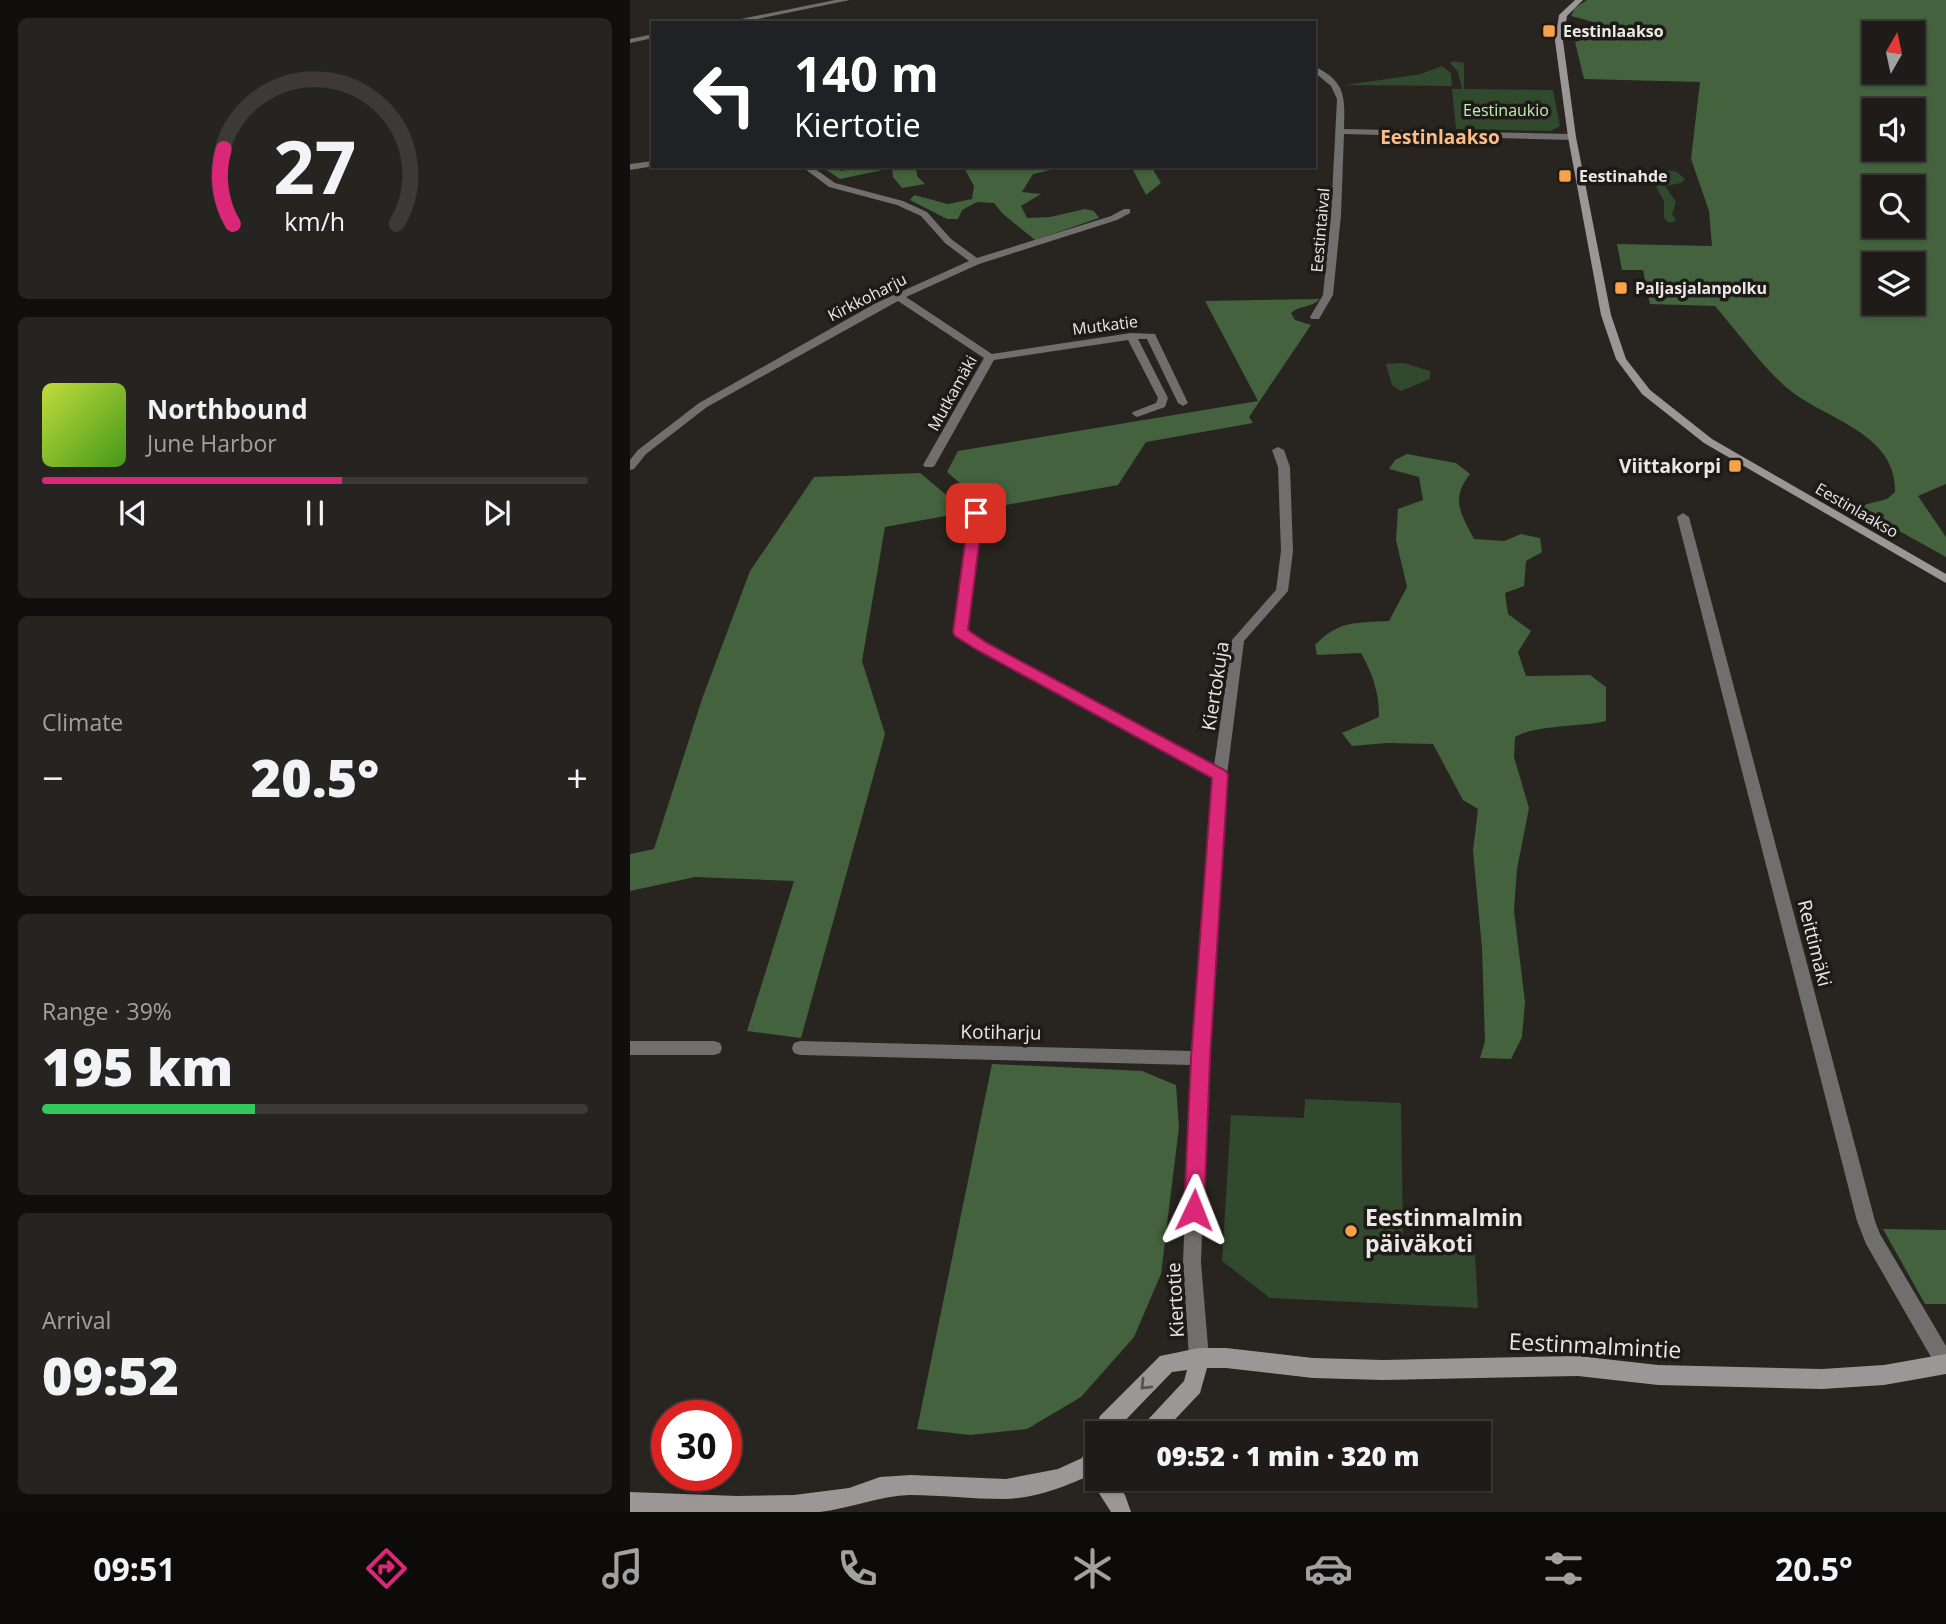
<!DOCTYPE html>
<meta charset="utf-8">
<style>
body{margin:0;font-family:"Open Sans",sans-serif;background:#262421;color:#f1f3f6;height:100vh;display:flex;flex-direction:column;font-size:26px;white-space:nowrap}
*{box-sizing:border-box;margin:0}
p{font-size:23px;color:#a1a1a2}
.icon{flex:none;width:38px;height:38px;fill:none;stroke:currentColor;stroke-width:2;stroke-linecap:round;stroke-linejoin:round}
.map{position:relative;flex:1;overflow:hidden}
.drawer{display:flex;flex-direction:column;gap:18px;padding:18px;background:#100f0d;width:630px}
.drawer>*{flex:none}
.banner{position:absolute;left:21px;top:21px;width:665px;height:147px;border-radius:0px;box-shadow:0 2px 5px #0004,0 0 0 2px #3c3937;background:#202124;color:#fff;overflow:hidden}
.needle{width:46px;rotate:9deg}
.controls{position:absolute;left:1232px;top:21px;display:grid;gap:14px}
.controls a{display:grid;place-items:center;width:63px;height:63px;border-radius:0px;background:#1e1b18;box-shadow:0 2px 5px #0004,0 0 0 2px #3c3937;font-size:35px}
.speed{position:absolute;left:21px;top:1400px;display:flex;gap:14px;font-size:35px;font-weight:700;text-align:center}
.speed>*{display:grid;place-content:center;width:91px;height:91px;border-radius:50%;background:#1e1b18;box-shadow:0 2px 5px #0004,0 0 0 2px #3c3937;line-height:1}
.speed .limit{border:10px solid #d22;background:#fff;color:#111}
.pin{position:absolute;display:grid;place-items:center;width:60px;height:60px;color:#fff;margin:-30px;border-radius:14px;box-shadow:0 4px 10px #0006}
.me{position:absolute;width:77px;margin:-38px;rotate:2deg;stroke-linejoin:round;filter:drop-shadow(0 0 5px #0008)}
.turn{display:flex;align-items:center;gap:24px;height:147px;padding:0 28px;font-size:32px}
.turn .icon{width:91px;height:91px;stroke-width:2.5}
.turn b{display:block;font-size:49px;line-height:60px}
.big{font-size:52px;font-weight:800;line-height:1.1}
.drawer .tile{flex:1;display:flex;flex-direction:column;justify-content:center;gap:10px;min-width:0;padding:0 24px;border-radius:10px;background:#262421}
.drawer .dial{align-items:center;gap:0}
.dial svg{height:182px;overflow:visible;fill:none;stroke:#3c3937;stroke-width:7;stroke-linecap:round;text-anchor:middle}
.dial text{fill:#f1f3f6;stroke:none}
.song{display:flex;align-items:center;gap:21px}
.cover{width:84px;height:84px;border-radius:10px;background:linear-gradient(135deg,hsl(70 70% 55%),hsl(100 70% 35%))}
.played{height:7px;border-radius:4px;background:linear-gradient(90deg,#db2777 55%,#3c3937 55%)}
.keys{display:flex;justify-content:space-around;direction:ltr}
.heat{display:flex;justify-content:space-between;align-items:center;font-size:38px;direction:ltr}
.charge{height:10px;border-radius:5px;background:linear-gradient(90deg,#34c759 39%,#3c3937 0)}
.trip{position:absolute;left:455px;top:1421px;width:406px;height:70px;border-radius:0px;background:#1e1b18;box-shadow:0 2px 5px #0004,0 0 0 2px #3c3937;font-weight:800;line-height:70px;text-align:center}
.dock{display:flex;height:112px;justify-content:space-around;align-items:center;background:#0c0b0a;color:#a1a1a2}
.dock .icon{width:49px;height:49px}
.dock .current{color:#db2777}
.dock b{font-size:32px;color:#f1f3f6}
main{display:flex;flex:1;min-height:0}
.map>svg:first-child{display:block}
.green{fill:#31492d}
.forest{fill:#43623d;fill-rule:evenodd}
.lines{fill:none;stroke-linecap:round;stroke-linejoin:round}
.street{fill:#716e6e;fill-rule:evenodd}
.secondary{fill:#9c9797;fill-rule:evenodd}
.oneway{stroke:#575251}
.route{fill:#db2777;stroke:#8e194d;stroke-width:2}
.poi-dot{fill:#f7a149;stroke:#1e1a17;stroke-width:2.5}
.labels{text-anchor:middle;stroke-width:7;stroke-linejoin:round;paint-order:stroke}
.far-poi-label{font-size:16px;font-weight:bold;fill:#eae8e5;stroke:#1e1a17;text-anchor:start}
.far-park-label{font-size:16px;fill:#bbefb1;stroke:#1e1a17}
.far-street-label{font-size:16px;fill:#eae8e5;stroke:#1e1a17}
.far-quarter-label{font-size:19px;font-weight:bold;fill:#f9bd85;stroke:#1e1a17}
.poi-label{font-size:19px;font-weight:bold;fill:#eae8e5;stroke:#1e1a17;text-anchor:end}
.street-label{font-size:19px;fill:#eae8e5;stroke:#1e1a17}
.near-poi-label{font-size:23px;font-weight:bold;fill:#eae8e5;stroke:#1e1a17;text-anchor:start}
.near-street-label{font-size:23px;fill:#eae8e5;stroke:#1e1a17}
</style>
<main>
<section class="drawer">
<div class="tile dial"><svg viewBox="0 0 100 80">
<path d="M14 69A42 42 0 1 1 86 69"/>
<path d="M14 69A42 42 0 0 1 10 36" stroke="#db2777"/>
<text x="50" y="56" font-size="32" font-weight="700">27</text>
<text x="50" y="72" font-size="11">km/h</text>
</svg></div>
<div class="tile">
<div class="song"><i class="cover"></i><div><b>Northbound</b><p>June Harbor</p></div></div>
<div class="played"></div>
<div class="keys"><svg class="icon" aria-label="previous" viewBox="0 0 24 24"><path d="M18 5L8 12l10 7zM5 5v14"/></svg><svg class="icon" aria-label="pause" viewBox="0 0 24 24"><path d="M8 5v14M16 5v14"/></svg><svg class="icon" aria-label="next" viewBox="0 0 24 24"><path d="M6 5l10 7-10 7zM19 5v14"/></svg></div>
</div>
<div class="tile"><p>Climate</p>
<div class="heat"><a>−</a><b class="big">20.5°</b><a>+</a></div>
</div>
<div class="tile"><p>Range · 39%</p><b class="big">195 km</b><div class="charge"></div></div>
<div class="tile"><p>Arrival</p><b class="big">09:52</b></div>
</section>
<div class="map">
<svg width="1316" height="1512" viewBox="0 0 1316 1512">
<rect width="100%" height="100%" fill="#282420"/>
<!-- green -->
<path class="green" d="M824 61 834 63V89L923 90 930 126 921 131 826 129 822 89H832L828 72 820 63Z
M812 66 821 73 822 86 715 85 791 74Z
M1036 170 1047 172 1055 179 1051 183 1035 186 1046 202 1042 214 1046 221 1039 223 1034 218V201L1026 187 1029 183 1022 176 1026 172Z
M774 363 800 371V379L771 391 762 385 756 364Z
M675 1099 771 1103 773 1237 844 1240 848 1308 640 1298 592 1261 601 1115 674 1118Z"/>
<!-- forest -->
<path class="forest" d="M957 0H1316V484L1288 496 1316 537V557L1226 507 1257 499 1265 492C1267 432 1193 419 1157 388 1132 367 1107 331 1085 306L1020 304 1013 270H992L987 244 1082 246 1079 211 1061 159 1070 82 954 79 945 42 972 34 975 25 941 16 945 8ZM1244 33H1283V72H1244ZM1244 110H1283V149H1244ZM1244 187H1283V226H1244ZM1244 264H1283V303H1244Z
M190 166H205L211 171 239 166H286L287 176 295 184 272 188 263 177 262 168 210 179Z
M333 166H439L403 174 392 192 411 194 391 206 397 218 420 217 455 209 464 211 469 218 405 240 373 214 364 203 347 202 332 210 328 219H317L280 200 284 195 318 204 342 199 344 186Z
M501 166H521L531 183 516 195Z
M690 299C682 308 669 305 661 313L665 320 681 325 619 417 623 423 516 442 488 485 359 508 317 472 328 451 628 401 575 301Z
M777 454 826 463 840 474C820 499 831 514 844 539L874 541 891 534 910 538 912 552 896 561 894 586 875 593 878 614 901 631 888 652 896 676 960 675 976 687V721C951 727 904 725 885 737L884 757 899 808 887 869 884 911 895 1002 892 1037 881 1059 850 1058 855 1041 852 948 843 851 848 809 833 800 803 744 757 743 722 746 712 733 749 717C749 692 743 675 731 653L687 655 685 645C709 620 726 623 759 621L777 587 766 540 768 509 793 500 789 477 759 469 765 460Z
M290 473 337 512 255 527 232 661 255 734 171 1038 117 1031 164 881 65 877 0 891V854L24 849 72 699 120 571 184 477Z
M362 1064 512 1071 546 1085 549 1127 531 1274 504 1337 451 1397 397 1429 340 1435 287 1429Z
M1253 1229 1316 1230V1304H1295Z"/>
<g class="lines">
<!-- street -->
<path class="street" d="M205 0H220L108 23H91Z
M23 34V38L0 43V39Z
M684 66C716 82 715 96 714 129L942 134 946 137 942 140 714 134 711 215 703 295 689 319H681L680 317 693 295 701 215 707 99 701 86 684 72Z
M23 161 24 166 0 170V164Z
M171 166H181L205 183 273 201 297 212 321 239 347 258 481 216 494 209H500V213L487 220 349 264 276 297 362 354 501 333 525 334 558 403 553 406 548 403 517 339H508L538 398 535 407 507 417 502 414 503 412 526 403 528 398 498 340 364 360 305 465 303 467H295L293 465 354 358 268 301 77 407 16 454 4 469 0 470V460L8 450 69 403 246 303 339 261 315 243 291 216 267 205 199 187Z
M648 447 654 450 660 467 663 551 658 591 614 641 597 775 578 1058 571 1262 579 1358 576 1365 569 1368 562 1365 559 1358 553 1262 561 1065 170 1055 164 1053 162 1048 164 1043 170 1041 562 1051 583 777 347 650 326 635 325 632 340 513 346 509 352 513 338 630 357 644 584 766 602 640 646 590 651 551 648 467 642 450Z
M1053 513 1059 517 1245 1221 1250 1234 1316 1346V1374L1309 1371 1236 1244 1227 1221 1047 517Z
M0 1041H84L90 1043 92 1048 90 1053 84 1055H0Z"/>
<!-- secondary -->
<path class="secondary" d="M945 0H953L937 16 933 41 946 137 981 315 996 359 1020 390 1082 439 1316 574V583L1074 443 1012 394 986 359 971 315 938 137 925 41 929 15Z
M569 1348H596L683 1358 753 1360 948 1356 1028 1365 1192 1369 1254 1365 1316 1354V1374L1254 1385 1192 1389 1028 1385 948 1376 753 1380 683 1378 596 1368H577L570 1393 532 1433H509L512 1426 554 1381 557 1370 542 1372 483 1433H467V1479H483L495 1495 501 1512H481L460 1479 461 1475C434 1487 403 1499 373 1499 342 1499 311 1495 280 1495 249 1496 221 1508 190 1512H0V1492L107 1496 164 1495 219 1488 250 1477 281 1475 376 1479 428 1469 452 1458 460 1440 465 1438 463 1433 470 1416 530 1356Z"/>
</g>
<!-- one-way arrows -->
<defs><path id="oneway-chevron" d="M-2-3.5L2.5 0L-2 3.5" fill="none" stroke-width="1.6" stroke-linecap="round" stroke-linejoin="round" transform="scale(1.75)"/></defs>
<use class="oneway" href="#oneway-chevron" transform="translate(515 1385) rotate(135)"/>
<!-- route -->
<path class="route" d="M346 509 353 513 338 630 357 643 596 771 598 775 580 1058 574 1210 571 1217 564 1219 557 1217 554 1210 561 1058 582 778 347 650 325 636 323 632 339 513Z"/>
<!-- markers -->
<g class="poi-dot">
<rect x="912" y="24" width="14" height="14" rx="3.5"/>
<rect x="928" y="169" width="14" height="14" rx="3.5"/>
<rect x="984" y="281" width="14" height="14" rx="3.5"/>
<rect x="1098" y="459" width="14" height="14" rx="3.5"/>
<circle cx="721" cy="1231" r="7"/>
</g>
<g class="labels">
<!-- far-poi labels -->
<g class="far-poi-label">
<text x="933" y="37">Eestinlaakso</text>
<text x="949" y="182">Eestinahde</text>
<text x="1005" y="294">Paljasjalanpolku</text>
</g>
<!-- far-park labels -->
<g class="far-park-label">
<text x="876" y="116">Eestinaukio</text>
</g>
<!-- far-street labels -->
<g class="far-street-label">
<text transform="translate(690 230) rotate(-85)" y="6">Eestintaival</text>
<text transform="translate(237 297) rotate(-27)" y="6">Kirkkoharju</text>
<text transform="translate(475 325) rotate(-7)" y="6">Mutkatie</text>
<text transform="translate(322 393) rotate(-61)" y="6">Mutkamäki</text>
<text transform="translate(1227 510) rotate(30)" y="6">Eestinlaakso</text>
</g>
<!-- far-quarter labels -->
<g class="far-quarter-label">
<text x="810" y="144">Eestinlaakso</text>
</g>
<!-- poi labels -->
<g class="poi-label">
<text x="1091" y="473">Viittakorpi</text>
</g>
<!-- street labels -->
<g class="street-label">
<text transform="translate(585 686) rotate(-81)" y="7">Kiertokuja</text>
<text transform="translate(1185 943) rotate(76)" y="7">Reittimäki</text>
<text transform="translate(371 1032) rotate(1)" y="7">Kotiharju</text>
<text transform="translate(545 1300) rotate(-93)" y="7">Kiertotie</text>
</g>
<!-- near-poi labels -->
<g class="near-poi-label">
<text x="735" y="1226">Eestinmalmin<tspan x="735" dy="26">päiväkoti</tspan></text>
</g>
<!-- near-street labels -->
<g class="near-street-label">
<text transform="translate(965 1346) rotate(3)" y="8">Eestinmalmintie</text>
</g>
</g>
</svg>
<div class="controls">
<a><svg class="needle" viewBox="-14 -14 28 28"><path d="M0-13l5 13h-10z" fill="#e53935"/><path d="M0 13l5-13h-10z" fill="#a1a1a2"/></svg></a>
<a><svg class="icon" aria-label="sound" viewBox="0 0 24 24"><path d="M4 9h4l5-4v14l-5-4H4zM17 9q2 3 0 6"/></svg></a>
<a><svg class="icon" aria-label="search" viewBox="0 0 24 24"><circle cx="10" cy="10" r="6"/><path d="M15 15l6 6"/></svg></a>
<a><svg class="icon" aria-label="layers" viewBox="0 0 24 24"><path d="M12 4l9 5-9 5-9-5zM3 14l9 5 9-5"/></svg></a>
</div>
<div class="speed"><div class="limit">30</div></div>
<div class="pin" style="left:346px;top:513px;background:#d93025"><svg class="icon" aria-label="arrive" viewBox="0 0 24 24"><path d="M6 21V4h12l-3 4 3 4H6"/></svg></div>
<svg class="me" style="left:564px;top:1210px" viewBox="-20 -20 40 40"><path d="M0-17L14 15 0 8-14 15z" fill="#db2777" stroke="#fff" stroke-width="4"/></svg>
<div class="trip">09:52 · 1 min · 320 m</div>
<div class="banner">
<div class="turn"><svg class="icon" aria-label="left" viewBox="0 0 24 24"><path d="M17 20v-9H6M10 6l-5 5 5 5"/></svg><div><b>140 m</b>Kiertotie</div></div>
</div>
</div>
</main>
<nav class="dock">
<b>09:51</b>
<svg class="icon current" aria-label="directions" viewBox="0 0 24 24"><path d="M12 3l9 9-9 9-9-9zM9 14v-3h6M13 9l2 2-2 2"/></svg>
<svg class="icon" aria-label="music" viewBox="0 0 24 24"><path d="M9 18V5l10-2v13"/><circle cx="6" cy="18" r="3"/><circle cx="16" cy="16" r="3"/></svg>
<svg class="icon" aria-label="phone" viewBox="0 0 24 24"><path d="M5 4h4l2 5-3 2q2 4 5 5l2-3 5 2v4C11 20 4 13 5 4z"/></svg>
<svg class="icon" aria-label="climate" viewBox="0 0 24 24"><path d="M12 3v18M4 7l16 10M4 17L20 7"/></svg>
<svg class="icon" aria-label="car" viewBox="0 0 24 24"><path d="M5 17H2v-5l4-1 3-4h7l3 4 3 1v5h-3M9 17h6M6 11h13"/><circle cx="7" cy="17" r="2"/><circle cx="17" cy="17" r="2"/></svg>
<svg class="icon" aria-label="filters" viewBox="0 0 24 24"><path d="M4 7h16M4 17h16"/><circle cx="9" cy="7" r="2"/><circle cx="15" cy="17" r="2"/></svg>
<b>20.5°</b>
</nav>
